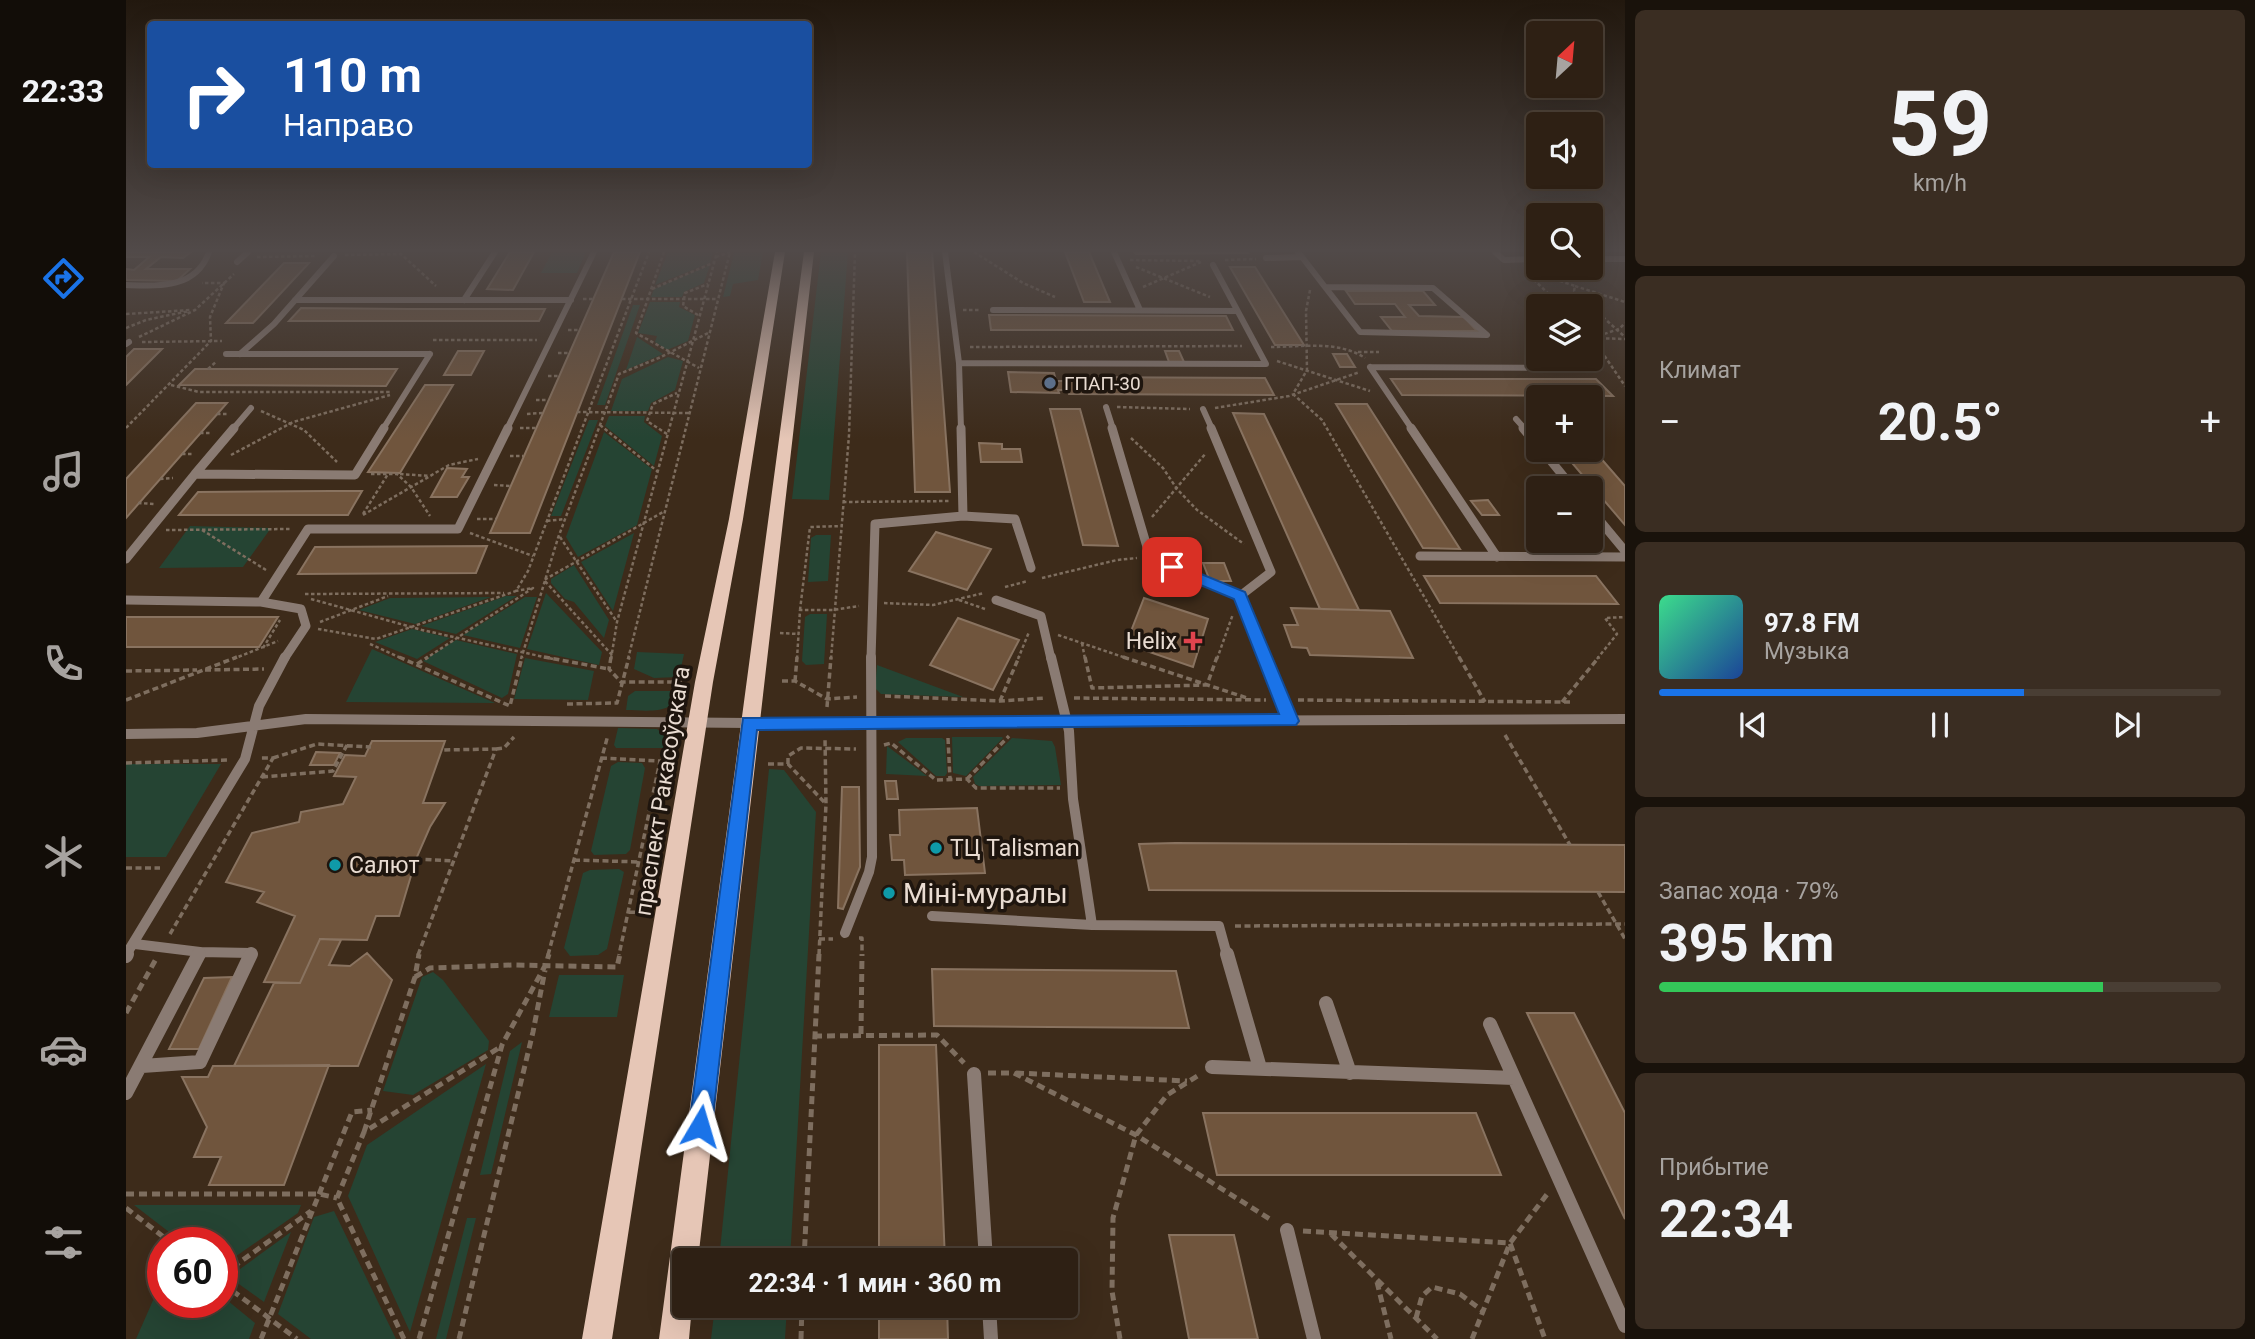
<!DOCTYPE html>
<html lang="ru">
<meta charset="utf-8">
<style>
body{margin:0;font-family:Roboto,sans-serif;background:#3a2d22;color:#f1f3f6;height:100vh;display:flex;flex-direction:column;font-size:26px;white-space:nowrap}
*{box-sizing:border-box;margin:0}
p{font-size:23px;color:#a7a3a0}
.icon{flex:none;width:38px;height:38px;fill:none;stroke:currentColor;stroke-width:2;stroke-linecap:round;stroke-linejoin:round}
.map{position:relative;flex:1;overflow:hidden}
.panel{display:flex;flex-direction:column;gap:10px;padding:10px;background:#19120b;width:630px}
.panel>*{flex:none}
.hud{position:absolute;left:21px;top:21px;width:665px;height:147px;border-radius:7px;box-shadow:0 7px 28px #0002,0 0 0 2px #493e34;background:#1a4fa0;color:#fff;overflow:hidden}
.needle{width:46px;rotate:26deg}
.controls{position:absolute;left:1400px;top:21px;display:grid;gap:14px}
.controls a{display:grid;place-items:center;width:77px;height:77px;border-radius:7px;background:#2e2014;box-shadow:0 7px 28px #0002,0 0 0 2px #493e34;font-size:35px}
.speed{position:absolute;left:21px;top:1227px;display:flex;gap:14px;font-size:35px;font-weight:700;text-align:center}
.speed>*{display:grid;place-content:center;width:91px;height:91px;border-radius:50%;background:#2e2014;box-shadow:0 7px 28px #0002,0 0 0 2px #493e34;line-height:1}
.speed .limit{border:10px solid #d22;background:#fff;color:#111}
.pin{position:absolute;display:grid;place-items:center;width:60px;height:60px;color:#fff;margin:-30px;border-radius:14px;box-shadow:0 4px 10px #0006}
.me{position:absolute;width:77px;margin:-38px;rotate:7deg;stroke-linejoin:round;filter:drop-shadow(0 0 5px #0008)}
.turn{display:flex;align-items:center;gap:24px;height:147px;padding:0 21px;font-size:32px}
.turn .icon{width:91px;height:91px;stroke-width:2.5}
.turn b{display:block;font-size:49px;line-height:60px}
.big{font-size:52px;font-weight:700;line-height:1.1}
.panel .card{flex:1;display:flex;flex-direction:column;justify-content:center;gap:10px;min-width:0;padding:0 24px;border-radius:10px;background:#3a2d22}
.panel .dial{align-items:center;gap:0}
.dial b{font-size:91px;line-height:1}
.song{display:flex;align-items:center;gap:21px}
.cover{width:84px;height:84px;border-radius:10px;background:linear-gradient(135deg,hsl(150 70% 55%),hsl(220 70% 35%))}
.played{height:7px;border-radius:4px;background:linear-gradient(90deg,#1a73e8 65%,#493e34 65%)}
.keys{display:flex;justify-content:space-around;direction:ltr}
.heat{display:flex;justify-content:space-between;align-items:center;font-size:38px;direction:ltr}
.charge{height:10px;border-radius:5px;background:linear-gradient(90deg,#34c759 79%,#493e34 0)}
.trip{position:absolute;left:546px;top:1248px;width:406px;height:70px;border-radius:7px;background:#2e2014;box-shadow:0 7px 28px #0002,0 0 0 2px #493e34;font-weight:700;line-height:70px;text-align:center}
main{display:flex;flex:1;min-height:0}
.dock{display:flex;flex-direction:column;width:126px;justify-content:space-around;align-items:center;background:#120d08;color:#a7a3a0}
.dock .icon{width:49px;height:49px}
.dock .current{color:#1a73e8}
.dock b{font-size:32px;color:#f1f3f6}
.map>svg:first-child{display:block}
.green{fill:#254433}
.building{fill:#70553d;stroke:#897360;stroke-width:2}
.lines{fill:none;stroke-linecap:round;stroke-linejoin:round}
.path-far2{stroke:#7e6e5f;stroke-width:2.5;stroke-dasharray:3.5 2.5;stroke-linecap:butt}
.path-far1{stroke:#7e6e5f;stroke-width:3.5;stroke-dasharray:6 3.5;stroke-linecap:butt}
.path{stroke:#7e6e5f;stroke-width:5;stroke-dasharray:8 5;stroke-linecap:butt}
.lane-far3{stroke:#8a7b73;stroke-width:6}
.lane-far2{stroke:#8a7b73;stroke-width:9}
.lane-far1{stroke:#8a7b73;stroke-width:10}
.lane{stroke:#8a7b73;stroke-width:14}
.primary{fill:#e6c6b6;fill-rule:evenodd}
.route{fill:#1a73e8;stroke:#114b97;stroke-width:2}
.service-dot{fill:#5c6f8a;stroke:#1e150e;stroke-width:2.5}
.health-dot{fill:#e0444e;stroke:#1e150e;stroke-width:2.5}
.culture-dot{fill:#0f9aa8;stroke:#1e150e;stroke-width:2.5}
.labels{text-anchor:middle;stroke-width:7;stroke-linejoin:round;paint-order:stroke}
.far-poi-label{font-size:19px;fill:#e9dcd2;stroke:#1e150e;text-anchor:start}
.poi-label{font-size:23px;fill:#e9dcd2;stroke:#1e150e;text-anchor:start}
.street-label{font-size:23px;fill:#e9dcd2;stroke:#1e150e}
.near-poi-label{font-size:28px;fill:#e9dcd2;stroke:#1e150e;text-anchor:start}
</style>
<main>
<nav class="dock">
<b>22:33</b>
<svg class="icon current" aria-label="directions" viewBox="0 0 24 24"><path d="M12 3l9 9-9 9-9-9zM9 14v-3h6M13 9l2 2-2 2"/></svg>
<svg class="icon" aria-label="music" viewBox="0 0 24 24"><path d="M9 18V5l10-2v13"/><circle cx="6" cy="18" r="3"/><circle cx="16" cy="16" r="3"/></svg>
<svg class="icon" aria-label="phone" viewBox="0 0 24 24"><path d="M5 4h4l2 5-3 2q2 4 5 5l2-3 5 2v4C11 20 4 13 5 4z"/></svg>
<svg class="icon" aria-label="climate" viewBox="0 0 24 24"><path d="M12 3v18M4 7l16 10M4 17L20 7"/></svg>
<svg class="icon" aria-label="car" viewBox="0 0 24 24"><path d="M5 17H2v-5l4-1 3-4h7l3 4 3 1v5h-3M9 17h6M6 11h13"/><circle cx="7" cy="17" r="2"/><circle cx="17" cy="17" r="2"/></svg>
<svg class="icon" aria-label="filters" viewBox="0 0 24 24"><path d="M4 7h16M4 17h16"/><circle cx="9" cy="7" r="2"/><circle cx="15" cy="17" r="2"/></svg>
</nav>
<div class="map">
<svg width="1499" height="1339" viewBox="0 0 1499 1339">
<rect width="100%" height="100%" fill="#3d2b1a"/>
<!-- green -->
<path class="green" d="M426 252H460L451 273H415Z
M542 252H587L584 263 529 285Z
M637 252 632 280 607 284 604 296 597 297 608 253Z
M695 252H722L703 500 666 499Z
M584 265 578 283 558 292 556 297H525L528 289Z
M524 302H554L553 307 569 315 562 341 541 350 529 342 531 336 512 333Z
M507 305H514L479 405H471Z
M511 337 537 354 500 370Z
M542 357 557 361 549 390 525 403 522 411H485L496 379Z
M483 416H519L518 422 536 436 528 466 479 426Z
M463 420H472L435 516H425Z
M478 432 526 469 511 525 452 557 440 537Z
M64 526 145 528 117 567 33 568Z
M508 533 487 611 455 562Z
M690 535H705L702 581 682 582 685 538Z
M448 565 483 620 478 638 448 602 439 599 425 583V579Z
M420 593 476 652 473 665 401 649Z
M380 596H391L330 634 295 626Z
M365 597 289 624 233 610 264 598Z
M399 597H411L394 648 337 635Z
M684 614H701L698 664 680 665 676 661 679 617Z
M286 629 324 638 291 659 249 642Z
M330 640 391 654 382 694 376 698 297 661Z
M246 649 369 703 220 702Z
M511 652 558 654 553 677 528 678 508 669Z
M399 658 468 671 462 700 388 699Z
M751 665 837 697 755 694 749 688Z
M509 691H553C550 716 519 710 500 710L502 696Z
M492 728 531 729 541 737 540 748H490L488 745Z
M826 737H876L877 738 840 776 827 773Z
M780 738H816L819 740 821 773 819 776H810L772 742Z
M886 738 926 741 929 747 935 785 853 786 849 784 847 777Z
M761 746 801 776 760 774Z
M492 762 516 763 519 768 504 850 500 854 468 855 465 851 485 766Z
M0 764H95L40 857H0Z
M643 769 658 770 690 812 664 1260H593Z
M493 869 498 872 481 949 472 955 444 956 438 948 457 873 464 870Z
M307 972 317 980 363 1041 362 1050 287 1095 257 1091 296 977Z
M433 975H498L491 1017H423Z
M396 1042 365 1174 354 1175 384 1051Z
M360 1064 284 1332 222 1196 241 1145Z
M8 1205H175L172 1213 96 1266V1242H56Z
M208 1211 270 1339H185L152 1314 188 1217Z
M341 1218H350L320 1339H310Z
M165 1232 138 1302 103 1277Z
M32 1289H37V1302H96V1296L129 1323 123 1339H10Z
M589 1306H661L659 1339H585Z"/>
<!-- building -->
<path class="building" d="M0 252H65L57 258 35 257 20 269H64L51 281 0 280V269L8 270 23 257H0Z
M384 252H408L387 290 361 289Z
M488 252H514L404 533H364Z
M781 252H806L824 492H789Z
M939 252H963L984 302H958Z
M1008 252H1121L1122 253 1010 254Z
M158 263H183L127 323H100Z
M1104 267H1129L1178 345H1149Z
M1220 291H1297L1309 305H1283L1293 316 1338 317 1351 331H1266L1255 317H1279L1269 304H1229Z
M175 308 283 309H419L413 321H163Z
M863 315 1100 316 1107 330H865Z
M8 349H36L0 385V357Z
M332 351H358L345 375H318Z
M1039 351H1053L1058 362H1043Z
M1207 354H1221L1229 367H1214Z
M69 369H271L260 386 53 385Z
M882 372 928 373 930 381H940L939 377 1139 378 1148 395 943 394 942 390H932L933 393 885 392Z
M1265 379H1470L1487 396 1276 395Z
M299 385H327L274 473 242 472Z
M70 403H101L0 518V479Z
M1210 404H1241L1334 549 1297 548Z
M924 409H954L992 546 957 545Z
M1107 413 1138 414 1233 610 1194 609Z
M853 443 876 444V449H894L896 462H855Z
M1465 447 1499 486V525L1435 450H1465Z
M321 468 341 469 336 477H343L331 497H305Z
M205 491H236L222 515H53L72 492Z
M1362 500 1373 515H1356L1345 501Z
M810 532 865 549 841 590 783 571Z
M361 546 350 573 172 574 189 547Z
M1077 563H1098L1105 581H1084Z
M1298 576H1470L1492 604 1314 603Z
M1018 598 1082 619 1067 667 1000 644Z
M1165 608 1264 611 1287 658 1184 655 1181 648 1166 647 1158 625H1172Z
M0 617H152L133 647H0Z
M832 618 893 640 867 690 804 665Z
M246 741H319L297 803H319L304 827 290 859 273 916H250L241 940 194 939 174 983 138 982 169 916 131 902 138 892 100 882 126 833 173 822 175 812 217 804 230 777 208 776 219 755 239 756Z
M190 752 214 753 208 765H184Z
M759 781H770L772 799H761Z
M716 787H733L734 867 717 909 712 908Z
M851 808 859 873 779 875 778 860H766L764 835H774L773 810Z
M1049 843 1499 845V892L1023 890 1013 844Z
M194 939 215 940 203 965 224 966 241 953 266 980 232 1066H108L148 983H174Z
M806 969 1050 971 1063 1028 808 1026Z
M106 977 73 1049H43L78 978Z
M1401 1013H1448L1499 1113V1219Z
M753 1045H810L819 1260H753Z
M203 1065 158 1185H83L95 1157H68L81 1127 56 1077H82L87 1066Z
M1077 1113H1350L1375 1175H1091Z
M1043 1235H1108L1132 1339H1063Z
M753 1306H821L822 1339H753Z"/>
<g class="lines">
<!-- path-far2 -->
<path class="path-far2" d="M538 252 510 333 573 368
M848 252 897 283 929 297
M219 255 275 254 310 286
M131 257 190 256
M590 257 604 252
M1004 260 1076 261
M1099 260 1130 259
M1010 267 1084 297
M1399 271 1435 306
M1411 273 1449 286 1448 291 1499 337
M1449 286 1499 302
M1017 287 1075 262
M526 289 589 262
M1184 290 1180 311 1181 370 1167 394 1196 420 1334 659
M457 299H467
M496 299H591
M837 310H854
M0 314 64 310
M572 315 557 306 559 293 582 284
M0 328 20 320 63 311
M442 330H454
M1465 336 1499 386
M13 337 69 310 108 274
M1468 338 1499 339
M307 340H411
M16 342 96 341
M1465 343 1466 338 1493 329 1499 323
M844 347 1116 346
M1145 347C1175 347 1212 340 1239 358
M1232 352H1253
M432 353H444
M1151 361 1244 391
M82 369 91 361
M422 376H434
M45 385 73 392H266
M410 400H422
M991 407 1064 409
M1089 408 1163 396 1234 372
M135 411 178 430 211 462
M451 412 563 413
M91 414H102
M401 414 416 413
M474 425 531 471
M0 428 85 341 84 317 98 283H76
M394 428H410
M74 433H85
M541 434 521 421 527 404 551 393
M1005 438 1037 468 1051 489 1071 510 1118 544
M56 454H68
M105 455 167 422 264 395
M384 456H397
M245 474H271L285 487 304 516
M274 474 304 476
M34 479 47 478
M368 485 384 486
M717 502 824 501
M12 503 28 504
M237 514 262 474
M237 515 323 465 352 459
M1026 517 1080 453
M351 519H370
M421 521 439 519
M40 530 165 529
M76 530 140 570
M344 533 407 556
M434 537 491 622
M916 578 991 560 1011 558
M879 587 902 581
M179 594 378 593
M185 599 296 630 427 659
M833 600 859 609
M758 603 807 605 858 593
M674 610 684 527 716 526
M194 622 262 596
M192 629 250 639 390 591 402 571 523 252
M654 633 673 634
M932 635 1003 659
M956 643 959 659
M244 644 277 659
M137 648 154 620
M486 655 418 580 537 512
M107 659 152 641
M299 659 407 588 389 591
M395 659 432 538 493 374 535 357 582 333
M485 659 491 622 591 252
M502 659 604 252
M671 659 674 610H707L733 606
M705 659 723 435 729 252
M892 659 903 632
M1091 659 1107 614
M1471 659 1491 634 1479 618 1499 617"/>
<!-- path-far1 -->
<path class="path-far1" d="M273 657 384 706 396 657
M418 657 483 669
M485 657 483 669 495 682H556
M959 657 966 688 1081 685 1091 657
M997 657 1121 698
M1333 657 1359 702
M291 664 302 657
M79 670 138 669
M0 671 71 670
M656 681H669L701 699 731 697
M669 681 671 657
M759 696 874 701 919 698
M948 698 1140 700
M0 700 111 657
M1172 700 1444 702
M874 701 893 657
M1436 702 1473 657
M441 704 491 703 503 657
M701 707 705 657
M1379 735 1444 845
M822 738 824 779
M758 745 765 743 810 780 841 779 850 788H934
M370 749 378 748 388 737
M147 758 191 744 245 747
M475 758 534 761 493 955
M0 763 103 760
M642 764H662L700 804
M662 764V756L675 748 730 749
M136 777 207 771 221 745
M841 779 883 736
M290 859 327 861
M448 860 514 862
M0 868H34
M1472 892 1499 939
M503 912 521 913
M1109 926 1499 924
M44 934 147 758H135
M733 938H736V955
M693 939H707
M292 955 370 749 317 750
M422 955 482 735
M693 955 700 804 699 738"/>
<!-- path -->
<path class="path" d="M289 977 304 968 387 965 491 967 494 954
M0 1013 30 959
M735 1034 736 954
M688 1036 811 1035 838 1063
M862 1073H888L1010 1135 1147 1221
M890 1073 1061 1081
M238 1132 289 977 293 954
M0 1194H193L211 1198
M0 1208 44 1242
M1177 1231 1384 1243 1419 1339
M1205 1234 1311 1339
M678 1260 693 954
M96 1275 185 1211
M1251 1282 1265 1339
M96 1283 171 1339
M1290 1318 1296 1296 1306 1287 1334 1294 1357 1311
M135 1339 226 1112 246 1110
M278 1339 211 1198 238 1132 376 1046
M293 1339 376 1045 420 964 423 954
M333 1339 407 1032 419 970
M675 1339 676 1306
M994 1339 986 1291 987 1218 1010 1135 1041 1095 1073 1075
M1346 1339 1384 1243 1422 1193"/>
<!-- lane-far3 -->
<path class="lane-far3" d="M819 252 833 363 835 429
M988 252 1014 310
M1369 252 1378 260 1412 259
M1176 257 1199 287
M1140 258 1176 257 1172 252
M1465 259H1499
M111 262 122 252
M0 285C33 286 70 289 83 252
M1199 287 1307 288 1361 335 1234 332Z
M169 300H445
M338 300 369 252
M867 310 1111 311
M0 344 3 342
M100 354H304
M114 354 148 324 208 256
M833 363 1140 364 1087 265
M1244 367 1286 429
M1244 367 1458 368
M980 407 987 429
M1077 409 1086 429
M1390 419 1399 429
M107 429 125 408
M257 429 304 354
M381 429 468 252"/>
<!-- lane-far2 -->
<path class="lane-far2" d="M835 428 837 516
M986 428 1024 557 1114 596 1139 659
M1085 428 1145 572 1114 596
M1285 428 1371 557
M1397 428 1412 446
M1416 450 1447 488
M69 474 108 428
M1465 510 1499 551
M1294 556 1499 557
M0 559 69 474 229 475 258 428
M0 600 135 602
M870 600 915 616 925 659
M158 659 180 626 175 609 135 602 182 529H332L382 428
M745 659 749 524 837 516 889 519 905 568"/>
<!-- lane-far1 -->
<path class="lane-far1" d="M925 657 943 731 947 799 966 925 1093 926 1101 955
M1138 657 1164 721
M0 734 71 733 180 719 623 723 1499 719
M806 916 966 925
M719 933 743 872 746 857 745 657
M9 944 74 952 72 955
M74 952 125 953 124 955
M0 955 119 759 133 706 159 657"/>
<!-- lane -->
<path class="lane" d="M1101 954 1134 1068
M0 956 1 954
M1200 1003 1224 1073
M1364 1024 1499 1326
M16 1066 74 1062 125 954
M1086 1067 1388 1078
M848 1074 860 1260
M0 1093 73 954
M1161 1230 1188 1339
M863 1306 865 1339"/>
<!-- primary -->
<path class="primary" d="M649 252H659L617 519 587 682 486 1339H456L569 682 603 519Z
M678 252H688L572 1260H558V1306H566L563 1339H533Z"/>
</g>
<!-- sky -->
<linearGradient id="sky" x2="0" y2="1"><stop stop-color="#22180e"/><stop offset="0.57" stop-color="#514a49"/><stop offset="1" stop-color="#514a49" stop-opacity="0"/></linearGradient>
<rect width="1499" height="439" fill="url(#sky)"/>
<!-- route -->
<path class="route" d="M1046 562 1119 592 1173 721 1170 725 631 730 586 1126 582 1134 574 1137 566 1134 563 1126 617 718 1153 714 1108 599 1041 571V563Z"/>
<!-- markers -->
<circle class="service-dot" cx="924" cy="383" r="7"/>
<path class="health-dot" d="M1063.5 630.5h7v7h7v7h-7v7h-7v-7h-7v-7h7z"/>
<g class="culture-dot">
<circle cx="810" cy="848" r="7"/>
<circle cx="209" cy="865" r="7"/>
<circle cx="763" cy="893" r="7"/>
</g>
<g class="labels">
<!-- far-poi labels -->
<g class="far-poi-label">
<text x="938" y="390">ГПАП-30</text>
</g>
<!-- poi labels -->
<g class="poi-label">
<text x="1051" y="649" text-anchor="end">Helix</text>
<text x="824" y="856">ТЦ Talisman</text>
<text x="223" y="873">Салют</text>
</g>
<!-- street labels -->
<g class="street-label">
<text transform="translate(536 791) rotate(-81)" y="8">праспект Ракасоўскага</text>
</g>
<!-- near-poi labels -->
<g class="near-poi-label">
<text x="777" y="903">Міні-муралы</text>
</g>
</g>
</svg>
<div class="controls">
<a><svg class="needle" viewBox="-14 -14 28 28"><path d="M0-13l5 13h-10z" fill="#e53935"/><path d="M0 13l5-13h-10z" fill="#a7a3a0"/></svg></a>
<a><svg class="icon" aria-label="sound" viewBox="0 0 24 24"><path d="M4 9h4l5-4v14l-5-4H4zM17 9q2 3 0 6"/></svg></a>
<a><svg class="icon" aria-label="search" viewBox="0 0 24 24"><circle cx="10" cy="10" r="6"/><path d="M15 15l6 6"/></svg></a>
<a><svg class="icon" aria-label="layers" viewBox="0 0 24 24"><path d="M12 4l9 5-9 5-9-5zM3 14l9 5 9-5"/></svg></a>
<a>+</a>
<a>−</a>
</div>
<div class="speed"><div class="limit">60</div></div>
<div class="pin" style="left:1046px;top:567px;background:#d93025"><svg class="icon" aria-label="arrive" viewBox="0 0 24 24"><path d="M6 21V4h12l-3 4 3 4H6"/></svg></div>
<svg class="me" style="left:574px;top:1126px" viewBox="-20 -20 40 40"><path d="M0-17L14 15 0 8-14 15z" fill="#1a73e8" stroke="#fff" stroke-width="4"/></svg>
<div class="trip">22:34 · 1 мин · 360 m</div>
<div class="hud">
<div class="turn"><svg class="icon" aria-label="right" viewBox="0 0 24 24"><path d="M7 20v-9h11M14 6l5 5-5 5"/></svg><div><b>110 m</b>Направо</div></div>
</div>
</div>
<section class="panel">
<div class="card dial"><b>59</b><p>km/h</p></div>
<div class="card"><p>Климат</p>
<div class="heat"><a>−</a><b class="big">20.5°</b><a>+</a></div>
</div>
<div class="card">
<div class="song"><i class="cover"></i><div><b>97.8 FM</b><p>Музыка</p></div></div>
<div class="played"></div>
<div class="keys"><svg class="icon" aria-label="previous" viewBox="0 0 24 24"><path d="M18 5L8 12l10 7zM5 5v14"/></svg><svg class="icon" aria-label="pause" viewBox="0 0 24 24"><path d="M8 5v14M16 5v14"/></svg><svg class="icon" aria-label="next" viewBox="0 0 24 24"><path d="M6 5l10 7-10 7zM19 5v14"/></svg></div>
</div>
<div class="card"><p>Запас хода · 79%</p><b class="big">395 km</b><div class="charge"></div></div>
<div class="card"><p>Прибытие</p><b class="big">22:34</b></div>
</section>
</main>
